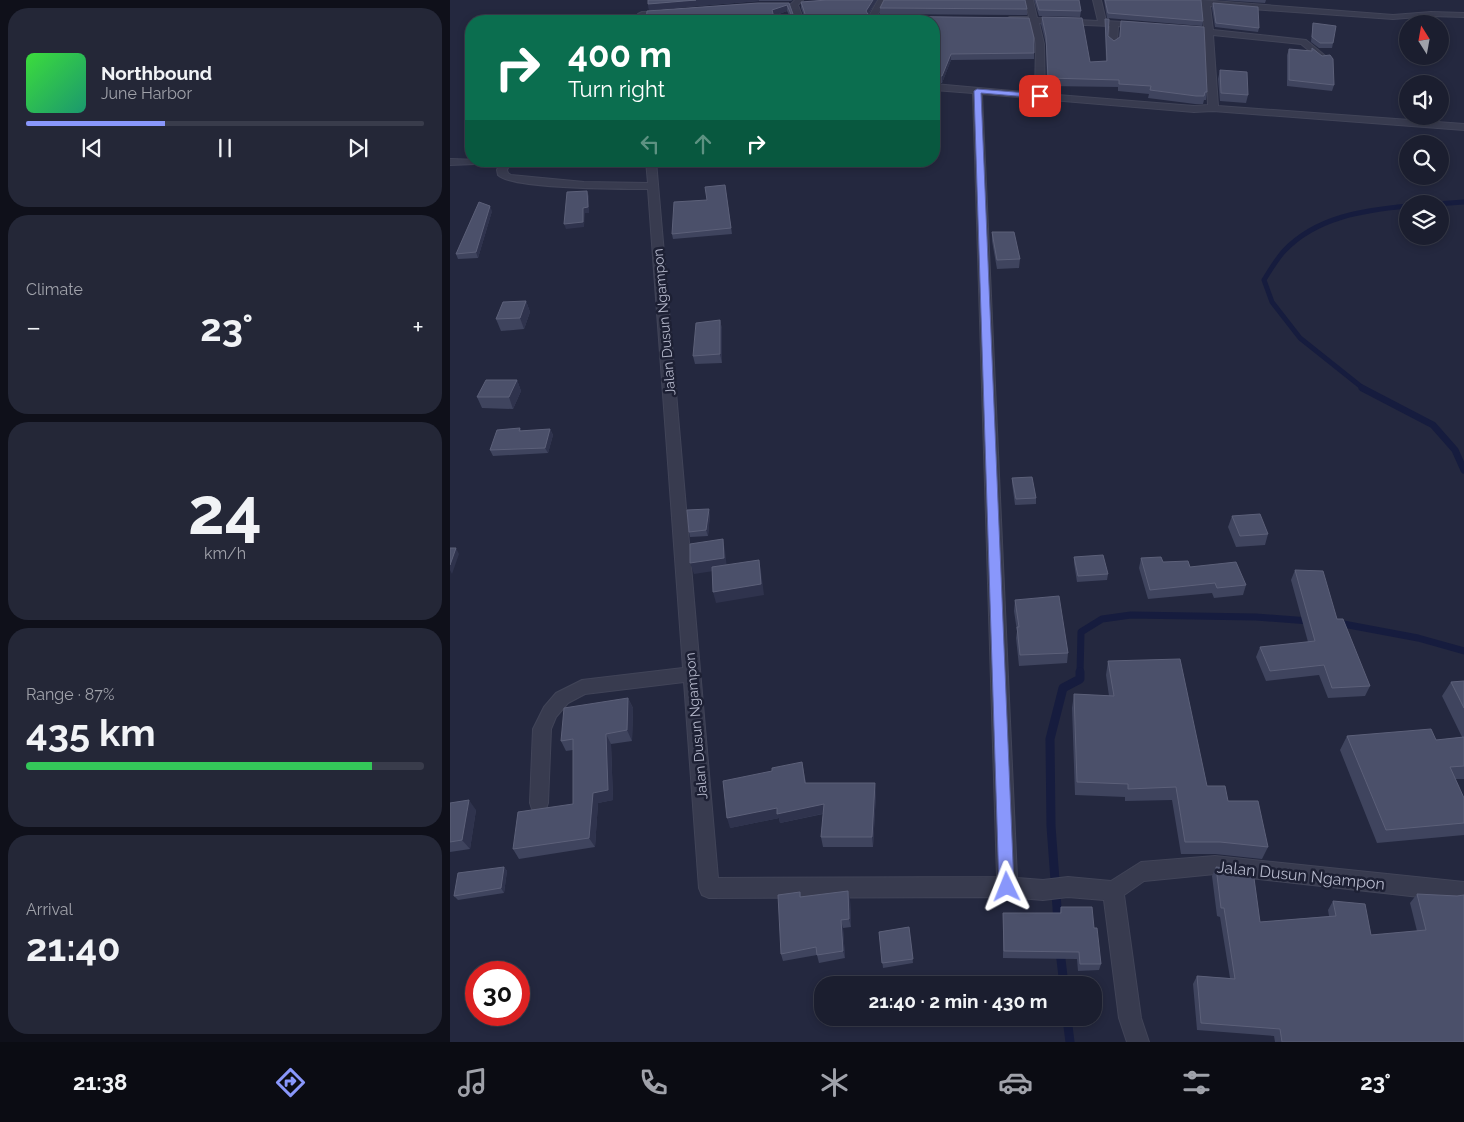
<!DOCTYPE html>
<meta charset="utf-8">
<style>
body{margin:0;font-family:Raleway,sans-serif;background:#242737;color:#f1f3f6;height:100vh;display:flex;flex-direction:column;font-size:19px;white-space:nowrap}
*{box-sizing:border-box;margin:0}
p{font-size:16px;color:#a0a2aa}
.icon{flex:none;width:28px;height:28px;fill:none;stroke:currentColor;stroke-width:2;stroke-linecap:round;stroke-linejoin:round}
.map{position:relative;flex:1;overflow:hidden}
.sheet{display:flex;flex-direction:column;gap:8px;padding:8px;background:#0f101a;width:450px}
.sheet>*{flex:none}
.top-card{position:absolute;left:15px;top:15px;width:475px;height:152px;border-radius:20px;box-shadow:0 2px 8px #0003,0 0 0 1px #393c4b;background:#0b6e4f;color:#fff;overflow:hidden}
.needle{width:32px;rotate:349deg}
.tools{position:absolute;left:949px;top:15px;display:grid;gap:10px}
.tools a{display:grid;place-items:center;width:50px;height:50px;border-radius:50%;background:#1b1e2f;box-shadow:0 2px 8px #0003,0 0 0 1px #393c4b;font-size:25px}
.speed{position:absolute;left:15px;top:961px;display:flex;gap:10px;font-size:25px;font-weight:700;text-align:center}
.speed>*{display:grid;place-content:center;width:65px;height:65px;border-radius:50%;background:#1b1e2f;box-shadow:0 2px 8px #0003,0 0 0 1px #393c4b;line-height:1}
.speed .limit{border:8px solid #d22;background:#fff;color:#111}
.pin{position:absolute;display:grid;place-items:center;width:42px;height:42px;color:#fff;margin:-21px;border-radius:10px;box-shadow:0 2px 8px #0006}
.me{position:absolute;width:55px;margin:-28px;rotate:358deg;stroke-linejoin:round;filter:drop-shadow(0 0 4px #0008)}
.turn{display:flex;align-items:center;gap:18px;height:105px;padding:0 20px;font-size:22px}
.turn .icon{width:65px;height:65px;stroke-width:2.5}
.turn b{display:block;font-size:35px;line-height:42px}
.lanes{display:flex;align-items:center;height:48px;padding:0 20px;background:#0003;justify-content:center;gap:25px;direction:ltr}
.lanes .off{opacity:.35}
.big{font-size:38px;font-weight:700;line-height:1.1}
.sheet .widget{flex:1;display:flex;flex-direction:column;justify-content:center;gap:8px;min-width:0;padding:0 18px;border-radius:20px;background:#242737}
.sheet .dial{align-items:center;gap:0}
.dial b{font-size:65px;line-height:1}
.song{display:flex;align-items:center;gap:15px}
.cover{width:60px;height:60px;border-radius:8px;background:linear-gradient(135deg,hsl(120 70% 55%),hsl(160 70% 35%))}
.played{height:5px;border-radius:2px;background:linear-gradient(90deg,#8997fb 35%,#393c4b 35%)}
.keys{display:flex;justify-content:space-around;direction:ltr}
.heat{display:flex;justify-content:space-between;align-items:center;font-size:28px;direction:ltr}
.charge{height:8px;border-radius:4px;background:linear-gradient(90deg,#34c759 87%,#393c4b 0)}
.trip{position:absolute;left:364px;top:976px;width:288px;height:50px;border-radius:20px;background:#1b1e2f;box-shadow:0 2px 8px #0003,0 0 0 1px #393c4b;font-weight:700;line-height:50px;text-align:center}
.dock{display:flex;height:80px;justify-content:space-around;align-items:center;background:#0b0c13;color:#a0a2aa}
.dock .icon{width:35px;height:35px}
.dock .selected{color:#8997fb}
.dock b{font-size:22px;color:#f1f3f6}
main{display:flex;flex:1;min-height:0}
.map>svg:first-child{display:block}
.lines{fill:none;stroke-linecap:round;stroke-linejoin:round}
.stream-far2{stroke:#161c3e;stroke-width:5}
.stream-far1{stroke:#161c3e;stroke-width:7}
.stream{stroke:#161c3e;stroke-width:9}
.minor-casing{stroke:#414458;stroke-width:2}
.minor{fill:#383b4f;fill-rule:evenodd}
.wall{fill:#3f445e}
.shaded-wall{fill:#2f334d}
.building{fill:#4b506a;stroke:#5c6079}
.route{fill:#8997fb;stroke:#5962a3}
.labels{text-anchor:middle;stroke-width:5;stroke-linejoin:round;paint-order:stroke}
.street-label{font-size:14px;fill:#b4b7ca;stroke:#1d2034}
.near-street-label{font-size:16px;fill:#b4b7ca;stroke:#1d2034}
</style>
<main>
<section class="sheet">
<div class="widget">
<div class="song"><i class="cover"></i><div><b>Northbound</b><p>June Harbor</p></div></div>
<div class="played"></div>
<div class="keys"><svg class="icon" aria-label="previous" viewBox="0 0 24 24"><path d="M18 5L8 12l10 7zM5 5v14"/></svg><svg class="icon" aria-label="pause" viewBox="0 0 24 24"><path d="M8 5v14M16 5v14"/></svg><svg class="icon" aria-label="next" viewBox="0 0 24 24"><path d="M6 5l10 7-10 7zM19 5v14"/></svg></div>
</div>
<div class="widget"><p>Climate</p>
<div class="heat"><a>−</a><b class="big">23°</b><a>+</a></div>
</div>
<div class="widget dial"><b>24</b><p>km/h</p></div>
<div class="widget"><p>Range · 87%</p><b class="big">435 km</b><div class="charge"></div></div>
<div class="widget"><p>Arrival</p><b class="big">21:40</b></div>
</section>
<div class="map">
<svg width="1014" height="1042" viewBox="0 0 1014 1042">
<rect width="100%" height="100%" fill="#24283f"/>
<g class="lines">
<!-- stream-far2 -->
<path class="stream-far2" d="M986 204 1014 202
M914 389 850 338 822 302 814 280C820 270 826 260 834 251 866 217 914 210 958 206"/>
<!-- stream-far1 -->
<path class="stream-far1" d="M912 388 983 425 1005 450 1014 470
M888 623 968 638 1014 651
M630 674 631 632 652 619 681 615 806 617 859 621"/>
<!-- stream -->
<path class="stream" d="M608 921 601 826 600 739 613 688 630 679V672
M610 951 614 985
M617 1018 620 1042"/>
<!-- minor casing -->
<g class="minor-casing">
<path id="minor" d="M345 0H353L348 5 354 21H346L340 5Z
M428 0H436L427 16 443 17V21L419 20 418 18Z
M575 0H583L587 18 648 21 643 0H651L656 21 690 23 694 25 690 27 668 26 667 44 663 47 659 44 660 26 589 23 594 44 595 94 744 106 758 105 755 34 735 31 731 29 735 27 754 29 751 0 943 15 981 12 1014 13V17L981 16 943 19 760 6 763 30 856 40 879 59 872 61 851 44 763 35 768 106 1014 124V130L763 111 744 112 532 94 567 878 593 880 618 877 661 881 691 862 765 856 1014 882V902L765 874 694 881 674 895 691 1018 699 1042H677L669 1018 654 900 618 897 593 900 557 897 259 898 252 895 249 888 234 682 135 694 118 703 106 717 101 729 98 803 96 809 89 812 82 809 80 803 83 729 94 707 106 693 132 680 233 668 198 189C173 189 62 189 48 175L47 170 50 163 0 165V159L61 161 57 170 58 173 61 175 134 182 198 183 196 161H206L268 878 547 877 523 93 484 90V84L585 93 586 44 581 22 560 21 556 19 560 17H579Z
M216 11H219V15L192 16 188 14 192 12Z"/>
</g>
<!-- minor -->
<use href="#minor" class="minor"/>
</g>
<!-- wall -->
<path class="wall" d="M198 0H343L341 1H309L199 10Z
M377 0H427L418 15 419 16 579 18 584 38V59L501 60 492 83H484V21H342L337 11 324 16 325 21H196L197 11 308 3H339L344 17H353L354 16 351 8V2Z
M584 0H629L631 11 630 17 589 16Z
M654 0H751L753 21 752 26 657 18Z
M769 0H816L815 3Z
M763 3 809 28 808 32 765 27 762 8Z
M430 8 577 9V15L430 14Z
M592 17 640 62 656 61 655 27V19L658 36 664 41 669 37 671 21 757 92 756 100H754L753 104H745L698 98 699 94 668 91V87L597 86 596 44 591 24Z
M863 23 883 43 882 48H869L861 42Z
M862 48 872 56 884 85 882 91 837 86V55L839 49 861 51Z
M770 70 798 95 796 103 770 101 768 79Z
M275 185 282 234 223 239 222 234 257 200Z
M42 211 28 258 8 259 6 254Z
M542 232 570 259 569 268 547 269 542 241Z
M76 301 80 312 74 329 51 331 46 319Z
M270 320 272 329V363L245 364 243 356Z
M67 380 71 391 63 409 32 408 27 397Z
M70 428 71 431 100 429 103 435 98 453 43 456 40 450Z
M562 478 586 498V504L565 505 562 483Z
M260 514 258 536 240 537 239 532Z
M782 516 818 534 815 545 786 547 778 527Z
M624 557 658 574 657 580 627 582 624 563Z
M691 558 740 567 796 585 793 595 764 598 762 593 698 599 689 568Z
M845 570 887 619 920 686 915 696 878 698 869 675 816 681 806 657 810 647 858 642 841 580Z
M565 600 618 653 617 663 569 666 566 638 567 631 564 611Z
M658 661 757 786 778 801 818 847 812 859 765 854H731L722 800 675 801V797L625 795 622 708 624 694 659 696 656 675Z
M1014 681V779H1005L1014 798V835L927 843 890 750 897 736 986 740 1012 737 992 696 1001 682Z
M178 698 183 708 182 741 161 744 163 800 148 803 145 847 69 859 63 849 123 804V750L116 751 111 741Z
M352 762 356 783 426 793 423 847H373L371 837 373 814 330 823 329 818 280 828 322 771Z
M0 803 26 810 20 849 0 852Z
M54 867 57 871 54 893 8 900 4 896Z
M766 867 810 922 879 916 878 910 883 901 921 935 967 931 960 903 967 894 1014 1042H825L824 1036 747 1030 743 984 747 976 780 978 770 917 767 916 762 876Z
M398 891 400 899 401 927 393 928 395 958 369 963 367 955 333 961 331 954 350 892 351 897Z
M611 907 644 928 651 964 649 970 628 971 627 959 553 958V913H610Z
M459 927 463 963 433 968 429 932Z"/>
<!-- shaded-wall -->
<path class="shaded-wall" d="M246 0H309V1L199 10 198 4Z
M423 0H427L416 17V11Z
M337 5V11L323 16 322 10Z
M501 54V60L492 83V76Z
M488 86V92L484 103V96Z
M137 191 139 196V213H135L134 227 116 229 114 224 133 208Z
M40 206 42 211 28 258 26 252Z
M76 301 80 312 74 329 70 318Z
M270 320 272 329V363L270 354Z
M67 380 71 391 63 409 59 397Z
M100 429 103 435 98 453 95 448Z
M259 509 260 514 258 536 256 530Z
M273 539 275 550 277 569 244 574 240 563Z
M6 548 9 554 2 574 0 570V565Z
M309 560 311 571 314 595 266 603 263 592Z
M178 698 183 708 182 741 177 730Z
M156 734 161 744 163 800 148 803 145 847 139 838 143 793Z
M425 783 426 793 423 847 422 837Z
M19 800 26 810 20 849 12 840Z
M374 804 376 813 330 823 329 818 280 828 277 818 327 808Z
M54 867 57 871 54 893 51 888Z
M398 891 400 899 401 927 399 919Z
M391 920 393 928 395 958 393 951Z"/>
<!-- building -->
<path class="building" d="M198 0H246L198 4Z
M377 0H423L416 11 419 16 579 18 584 38V53L501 54 492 76H484V21H344L337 5 322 10 325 21H196L197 11 308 3H339L344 17H353L355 14 351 2Z
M434 0H575L577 9 430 8Z
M586 0H629L631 11 589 10Z
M655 0H751L753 21 658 13Z
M763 3 808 7 809 28 766 23Z
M592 17 632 18 640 62 657 61 655 19H659L658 36 664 41 670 37 671 21 754 27 757 92H755L754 96H746L700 90 701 86 669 84V80L598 78 596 36Z
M863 23 886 26 883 43H870L862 37Z
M862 48 872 56 880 55 883 59 884 85 839 80V49L862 51Z
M770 70 797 72 798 95 771 93Z
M484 85 488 86 484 96Z
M275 185 281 228 222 234 224 202 257 200 255 187Z
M137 191 138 207 133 208V222L114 224 117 192Z
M29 202 40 206 26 252 6 254Z
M542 232H564L570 259 547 260Z
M76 301 70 318 46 319 53 302Z
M270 320V354L243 356 246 323Z
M36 380H67L59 397H27Z
M70 428 69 431 100 429 95 448 40 450 47 430Z
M582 477 586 498 566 499 562 478Z
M259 509 256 530 239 532 237 510Z
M810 514 818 534 790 536 782 516Z
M273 539 274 558 240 563V544Z
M0 548H6L0 565Z
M653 555 658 574 628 576 624 557Z
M711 557 713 562 738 561 740 567 786 562 796 585 767 588 765 583 700 590 691 558Z
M309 560 311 584 263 592 262 567Z
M845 570 873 571 887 619H893L920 686 882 688 874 665 820 671 810 647 865 641Z
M609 596 618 653 570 655 567 627H569L565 600Z
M730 659 757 786H775L778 801H808L818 847 770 842H735L726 787 678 789V784L627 782 624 694 664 696 658 661Z
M1014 681V708L1001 682Z
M178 698 177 730 156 734 158 790 143 793 139 838 63 849 68 812 123 804V739L111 741 114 708Z
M981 729 986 740 1014 737V766L1000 767 1014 798V823L936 830 897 736Z
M352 762 355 783H425L422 837H371L374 804 327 814V808L277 818 273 781 322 771V768Z
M19 800 12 840 0 842V803Z
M54 867 51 888 4 896 8 873Z
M766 867 803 871 810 922 886 916 883 901 915 904 921 935 976 930 967 894 1007 896 1014 895V1042H832L830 1029 751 1023 747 976 785 979 774 908H771Z
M398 891 399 919 391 920 393 951 367 955 366 947 331 954 328 895 350 892V897Z
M611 907H642L644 928H647L651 964H630L629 952 554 951 553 913H611Z
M459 927 463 959 432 963 429 932Z"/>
<!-- route -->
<path class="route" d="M527 89 590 94 593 96 590 98 531 93 564 887 562 893 557 895 551 893 549 887 524 91Z"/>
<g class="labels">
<!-- street labels -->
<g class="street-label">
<text transform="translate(214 322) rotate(-95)" y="5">Jalan Dusun Ngampon</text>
<text transform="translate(246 726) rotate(-95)" y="5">Jalan Dusun Ngampon</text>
</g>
<!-- near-street labels -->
<g class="near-street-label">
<text transform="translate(851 875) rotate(6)" y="6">Jalan Dusun Ngampon</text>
</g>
</g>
</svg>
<div class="tools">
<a><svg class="needle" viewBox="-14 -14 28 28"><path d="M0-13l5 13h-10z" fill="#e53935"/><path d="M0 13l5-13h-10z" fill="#a0a2aa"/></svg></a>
<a><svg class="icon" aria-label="sound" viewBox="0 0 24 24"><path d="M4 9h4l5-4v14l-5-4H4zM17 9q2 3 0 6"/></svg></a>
<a><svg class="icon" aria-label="search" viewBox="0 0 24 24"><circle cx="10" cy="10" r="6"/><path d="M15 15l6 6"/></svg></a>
<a><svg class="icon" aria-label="layers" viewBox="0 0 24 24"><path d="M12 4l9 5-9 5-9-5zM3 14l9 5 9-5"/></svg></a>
</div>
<div class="speed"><div class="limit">30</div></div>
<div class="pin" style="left:590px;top:96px;background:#d93025"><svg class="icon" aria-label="arrive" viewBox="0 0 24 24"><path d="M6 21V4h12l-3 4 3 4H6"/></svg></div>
<svg class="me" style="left:557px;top:887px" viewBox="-20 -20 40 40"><path d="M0-17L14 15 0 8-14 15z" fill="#8997fb" stroke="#fff" stroke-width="4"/></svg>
<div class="trip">21:40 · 2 min · 430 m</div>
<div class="top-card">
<div class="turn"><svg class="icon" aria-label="right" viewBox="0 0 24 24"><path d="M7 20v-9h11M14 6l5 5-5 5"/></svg><div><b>400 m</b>Turn right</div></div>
<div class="lanes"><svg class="icon off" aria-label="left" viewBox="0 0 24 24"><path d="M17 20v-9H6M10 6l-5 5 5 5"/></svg><svg class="icon off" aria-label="ahead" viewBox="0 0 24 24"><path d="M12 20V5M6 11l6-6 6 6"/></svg><svg class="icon" aria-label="right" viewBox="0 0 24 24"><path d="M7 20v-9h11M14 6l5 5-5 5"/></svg></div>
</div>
</div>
</main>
<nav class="dock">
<b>21:38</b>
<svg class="icon selected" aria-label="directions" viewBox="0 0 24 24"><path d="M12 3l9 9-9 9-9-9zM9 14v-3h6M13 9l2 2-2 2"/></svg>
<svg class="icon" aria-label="music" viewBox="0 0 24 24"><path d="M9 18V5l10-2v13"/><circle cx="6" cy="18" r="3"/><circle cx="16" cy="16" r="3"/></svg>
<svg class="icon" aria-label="phone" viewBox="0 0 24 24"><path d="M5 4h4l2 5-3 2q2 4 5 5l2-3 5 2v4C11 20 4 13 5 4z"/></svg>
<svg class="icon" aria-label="climate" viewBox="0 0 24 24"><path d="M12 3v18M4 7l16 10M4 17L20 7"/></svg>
<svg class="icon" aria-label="car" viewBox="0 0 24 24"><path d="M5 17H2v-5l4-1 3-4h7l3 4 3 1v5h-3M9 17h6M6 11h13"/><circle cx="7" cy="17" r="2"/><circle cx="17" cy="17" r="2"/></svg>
<svg class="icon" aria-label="filters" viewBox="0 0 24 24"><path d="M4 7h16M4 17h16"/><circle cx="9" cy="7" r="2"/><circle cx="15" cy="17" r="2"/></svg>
<b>23°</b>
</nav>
